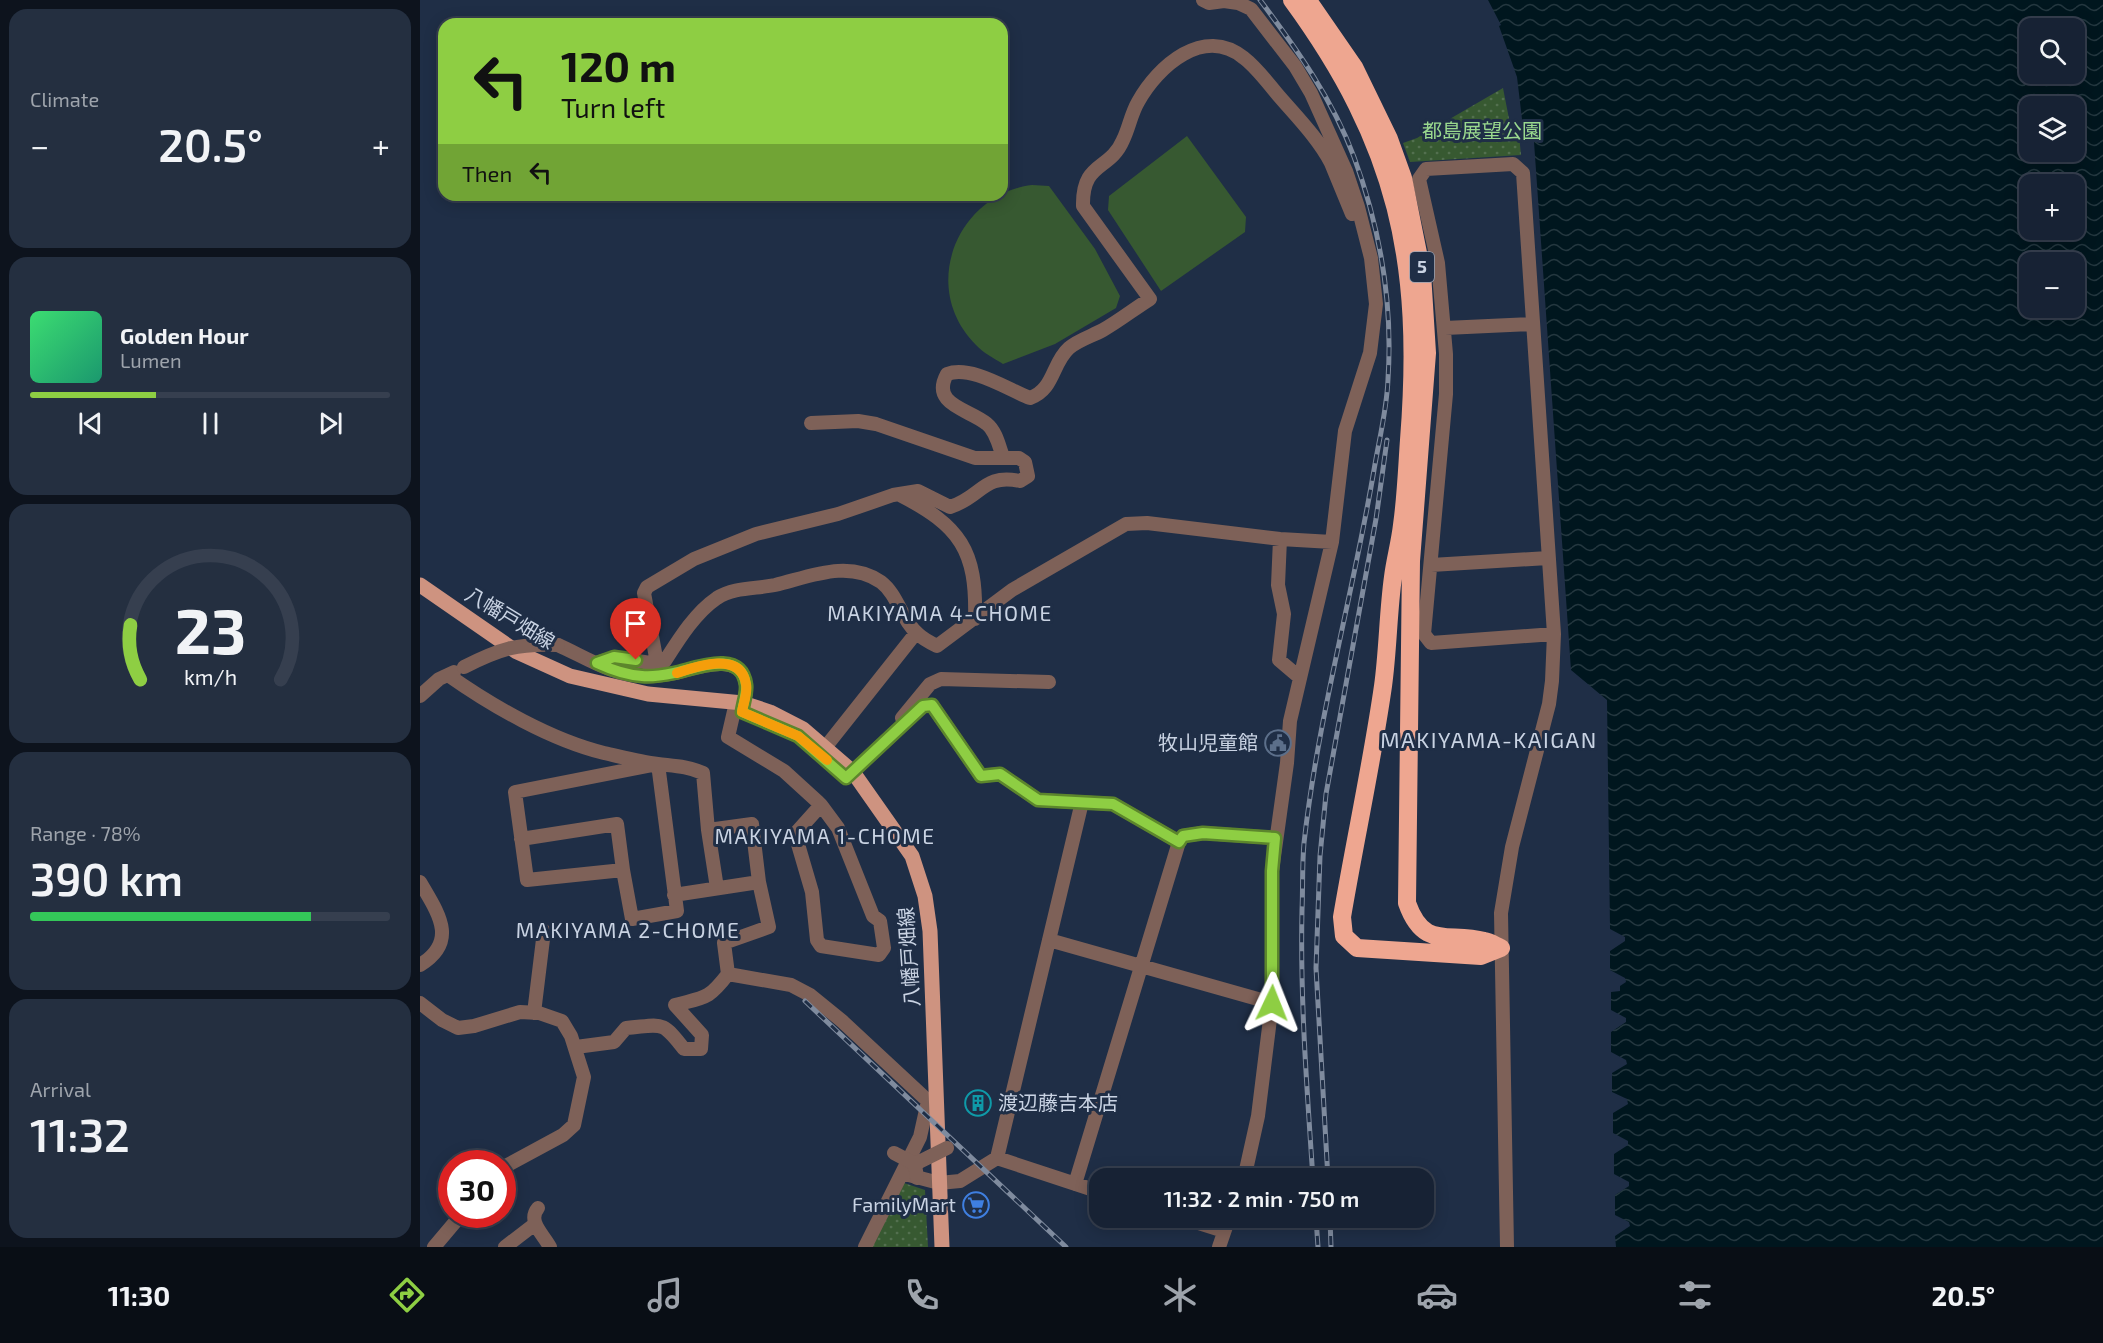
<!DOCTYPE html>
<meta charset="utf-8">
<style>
body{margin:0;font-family:"Exo 2","Noto Sans JP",sans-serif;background:#242f40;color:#f1f3f6;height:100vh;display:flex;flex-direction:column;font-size:22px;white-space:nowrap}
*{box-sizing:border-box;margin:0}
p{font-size:20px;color:#9ea4ac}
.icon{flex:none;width:33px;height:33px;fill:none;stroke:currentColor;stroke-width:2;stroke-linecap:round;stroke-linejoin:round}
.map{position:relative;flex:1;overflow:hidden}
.panel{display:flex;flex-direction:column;gap:9px;padding:9px;background:#0d131d;width:420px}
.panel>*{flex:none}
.hud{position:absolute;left:18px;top:18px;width:570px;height:183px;border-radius:18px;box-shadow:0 3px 15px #0003,0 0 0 2px #363f4f;background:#8ece43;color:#111;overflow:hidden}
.controls{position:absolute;left:1599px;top:18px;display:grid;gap:12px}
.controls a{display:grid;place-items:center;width:66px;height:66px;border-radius:12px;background:#172234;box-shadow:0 3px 15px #0003,0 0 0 2px #363f4f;font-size:30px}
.speed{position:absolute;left:18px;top:1150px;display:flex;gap:12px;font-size:30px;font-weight:700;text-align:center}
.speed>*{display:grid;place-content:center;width:78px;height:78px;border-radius:50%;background:#172234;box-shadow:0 3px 15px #0003,0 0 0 2px #363f4f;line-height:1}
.speed .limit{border:9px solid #d22;background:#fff;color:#111}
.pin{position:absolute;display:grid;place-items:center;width:51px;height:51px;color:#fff;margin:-62px -26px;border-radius:50% 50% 50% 0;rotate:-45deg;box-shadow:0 0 6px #0007}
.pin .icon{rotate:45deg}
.me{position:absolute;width:66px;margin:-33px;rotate:2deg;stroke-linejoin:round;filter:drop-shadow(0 0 4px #0008)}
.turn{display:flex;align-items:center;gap:21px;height:126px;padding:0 24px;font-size:27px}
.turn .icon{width:78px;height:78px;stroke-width:2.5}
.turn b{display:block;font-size:42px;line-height:51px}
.then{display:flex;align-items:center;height:57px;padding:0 24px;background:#0003;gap:12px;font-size:22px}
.big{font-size:45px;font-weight:600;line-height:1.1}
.panel .widget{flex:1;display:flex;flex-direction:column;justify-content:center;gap:9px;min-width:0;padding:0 21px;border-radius:18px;background:#242f40}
.panel .dial{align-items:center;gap:0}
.dial svg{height:156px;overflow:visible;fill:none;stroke:#363f4f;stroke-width:7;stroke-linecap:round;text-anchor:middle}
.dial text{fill:#f1f3f6;stroke:none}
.song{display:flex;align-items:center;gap:18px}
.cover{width:72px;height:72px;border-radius:9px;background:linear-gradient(135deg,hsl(140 70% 55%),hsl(160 70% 35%))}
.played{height:6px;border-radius:3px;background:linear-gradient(90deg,#8ece43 35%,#363f4f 35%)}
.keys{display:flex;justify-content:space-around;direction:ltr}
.heat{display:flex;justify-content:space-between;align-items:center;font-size:33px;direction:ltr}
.charge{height:9px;border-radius:4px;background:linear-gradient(90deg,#34c759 78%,#363f4f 0)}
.trip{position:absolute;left:669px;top:1168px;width:345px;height:60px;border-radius:18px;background:#172234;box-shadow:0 3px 15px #0003,0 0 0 2px #363f4f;font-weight:600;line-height:60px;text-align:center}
.tab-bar{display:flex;height:96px;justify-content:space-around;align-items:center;background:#090e15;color:#9ea4ac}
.tab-bar .icon{width:42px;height:42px}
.tab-bar .current{color:#8ece43}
.tab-bar b{font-size:27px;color:#f1f3f6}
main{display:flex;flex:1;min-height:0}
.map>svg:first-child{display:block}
.park{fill:url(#park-dots)}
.pitch{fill:#375931}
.water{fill:url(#water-waves);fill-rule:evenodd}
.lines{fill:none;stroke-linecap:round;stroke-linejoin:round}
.minor{stroke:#7e6158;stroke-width:14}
.major{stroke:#ce9380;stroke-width:15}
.highway{stroke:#eea690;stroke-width:18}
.rail-casing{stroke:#7f8b9e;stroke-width:5}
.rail{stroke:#1f2e46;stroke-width:3;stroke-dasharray:9;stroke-linecap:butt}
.minor-bridge{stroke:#7e6158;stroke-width:14}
.route-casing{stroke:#5c862c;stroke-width:15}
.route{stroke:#8ece43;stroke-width:10}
.slow{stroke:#f59e0b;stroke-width:10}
.labels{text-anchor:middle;stroke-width:6;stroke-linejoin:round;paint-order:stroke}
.shield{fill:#1f2e46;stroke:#96a2b4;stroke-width:1.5}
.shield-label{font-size:18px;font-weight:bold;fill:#c9d3e3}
.park-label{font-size:20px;fill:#9ad98e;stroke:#1f2e46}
.street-label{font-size:20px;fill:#c9d3e3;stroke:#1f2e46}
.poi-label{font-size:20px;fill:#c9d3e3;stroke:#1f2e46;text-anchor:end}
.neighbourhood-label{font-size:21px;letter-spacing:1.5px;fill:#c9d3e3;stroke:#1f2e46}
.quarter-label{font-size:22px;letter-spacing:1.5px;fill:#c9d3e3;stroke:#1f2e46}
</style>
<main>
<section class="panel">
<div class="widget"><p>Climate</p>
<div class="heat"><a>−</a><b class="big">20.5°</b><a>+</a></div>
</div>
<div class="widget">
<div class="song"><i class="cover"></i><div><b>Golden Hour</b><p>Lumen</p></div></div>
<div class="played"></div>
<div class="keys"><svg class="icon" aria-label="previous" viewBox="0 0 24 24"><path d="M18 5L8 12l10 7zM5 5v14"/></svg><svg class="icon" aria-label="pause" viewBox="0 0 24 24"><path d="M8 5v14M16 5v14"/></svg><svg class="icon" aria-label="next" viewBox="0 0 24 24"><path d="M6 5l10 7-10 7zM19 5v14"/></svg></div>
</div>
<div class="widget dial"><svg viewBox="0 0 100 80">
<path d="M14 69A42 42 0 1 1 86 69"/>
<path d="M14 69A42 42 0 0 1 9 41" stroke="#8ece43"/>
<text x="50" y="56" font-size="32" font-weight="700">23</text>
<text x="50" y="72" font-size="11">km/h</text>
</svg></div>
<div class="widget"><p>Range · 78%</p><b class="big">390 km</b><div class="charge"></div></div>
<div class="widget"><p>Arrival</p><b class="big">11:32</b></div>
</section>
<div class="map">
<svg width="1683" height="1247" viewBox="0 0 1683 1247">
<defs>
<pattern id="park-dots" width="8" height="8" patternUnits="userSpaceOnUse" patternTransform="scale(1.5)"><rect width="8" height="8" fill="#375931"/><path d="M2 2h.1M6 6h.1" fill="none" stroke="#53704f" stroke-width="1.8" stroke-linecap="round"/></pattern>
<pattern id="water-waves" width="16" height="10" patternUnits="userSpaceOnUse" patternTransform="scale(1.5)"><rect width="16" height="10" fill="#00161e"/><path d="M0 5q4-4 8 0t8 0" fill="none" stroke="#24373f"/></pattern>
</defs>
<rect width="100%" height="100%" fill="#1f2e46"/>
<!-- park -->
<path class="park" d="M1083 88 1091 129 1099 135 1101 155 990 162 983 143 997 138Z
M481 1182 505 1190 508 1247H451Z"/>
<!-- pitch -->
<path class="pitch" d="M767 136 826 217 825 232 741 291 688 210 689 196Z
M612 185 629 186 675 249 700 296 696 308 635 344 583 364C574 358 563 353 556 345 498 287 538 194 612 185Z"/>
<!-- water -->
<path class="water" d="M1068 0H1683V1247H1196L1195 1236 1210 1226 1209 1222 1195 1215V1195L1209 1186V1182L1194 1174V1154L1208 1145V1141L1193 1133V1113L1208 1104 1207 1099 1192 1092V1073L1207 1064 1206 1060 1191 1052V1032L1206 1022V1018L1191 1010V992L1200 991V986L1206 982 1205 978 1190 970V951L1205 941V937L1190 929 1187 700 1151 670 1114 142 1104 136 1097 77 1079 26 1081 25ZM1610 28H1654V74H1610ZM1610 106H1654V152H1610ZM1610 184H1654V230H1610ZM1610 262H1654V308H1610Z"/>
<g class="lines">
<!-- minor -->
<path class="minor" d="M783 0 789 3 804 1 818 3 831 9 875 66 891 93 926 171 938 207 951 258 956 304 950 353 925 431 912 542 870 721 867 763 852 871V1003L838 1116 824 1179
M1025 328 1113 324
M583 457C579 446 576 431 567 424 549 409 510 405 527 374 551 365 587 389 610 398 634 390 632 363 649 348 658 340 672 336 683 330 699 321 714 309 730 299L663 206C662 161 690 171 703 140 709 128 711 114 718 102 738 66 784 25 824 58 837 68 847 82 858 95 876 116 898 138 911 163 918 180 925 197 932 214
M480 495C540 526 557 550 555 619
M860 539 858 585 864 614 859 660 879 677
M1011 565 1128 558
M138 645C165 657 193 676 224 676 233 677 246 675 256 673 275 668 322 650 326 685 327 694 323 704 322 712
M177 663C207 651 221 668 245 661 259 639 275 613 297 598 314 587 336 589 355 585 389 577 428 559 461 582 478 595 482 621 498 634 503 639 511 643 517 646L592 590 706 524 727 523 860 539 912 542
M237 663 224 593 227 587 274 559 336 534 418 514 473 495 498 491 530 507C562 497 563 473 600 481L608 476 605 462 599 458H555L456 424 438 421 391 423
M28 675C72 706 131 740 184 753 202 757 220 762 238 764 255 766 267 766 283 773L288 830
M0 696 19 679 34 672
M314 711 308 737 364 771 398 802 401 805 418 828 453 916 460 921 464 948 459 955 401 946 397 940 392 892 375 834 401 805
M482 718 510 684 521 679 629 682
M400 754 496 633
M238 764 257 911 212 919 203 870 107 880 95 792Z
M426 778 503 706 512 705 561 776 580 774 618 800 693 804 759 842
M101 839 197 824 203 870
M0 882C18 913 39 941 0 965
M297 888 288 830 332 824 339 882
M629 940 852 1003
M308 974 371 985 390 995 422 1021 508 1101 500 1137 445 1247
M0 1003 22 1020 38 1028 54 1026 100 1012 119 1013 142 1021 151 1036 164 1077 154 1125 143 1135 82 1168
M114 1013 124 931
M156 1047 194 1042 206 1028C242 1025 241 1019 264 1049H281L282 1035 255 1005C285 997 288 1000 308 974L304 943 349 927 339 882 254 895
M577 1158 662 802
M485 1174 519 1183 540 1181 577 1158 680 1192
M655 1184 759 842 763 836 783 833 855 838
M118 1208C107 1221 123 1234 130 1247
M763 1218 804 1231
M14 1247 41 1215
M85 1247 115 1224
M799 1247 809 1218
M1087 1247 1081 913 1092 847 1129 704 1132 681 1134 634 1103 173 1093 164 1006 169 999 179 1018 263 1026 354V394L1004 634 1011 643 1134 634"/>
<!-- major -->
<path class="major" d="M0 585 97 652 150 676 228 694 323 703 350 712 383 729 433 772 492 856 505 896 510 931 522 1247"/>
<!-- highway -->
<path class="highway" d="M872 0C978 145 1003 262 989 440 987 468 986 497 982 525 980 543 975 560 973 577 968 613 968 650 963 686 952 763 935 840 922 917L924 936 937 948 1061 956 1081 948
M889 2 934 67 969 139 983 178 1002 273 1007 353 991 561 987 903C1004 951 1029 931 1064 941 1070 942 1076 946 1081 948"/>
<!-- rail casing -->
<g class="rail-casing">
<path id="rail" d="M840 0C876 48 913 100 934 157 960 228 973 303 968 379 967 409 959 440 954 470 933 594 898 717 884 843 882 865 883 888 882 910 880 1000 887 1089 893 1179
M385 1001 646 1247
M908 1179 896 968 900 856 906 794 956 519 967 440
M896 1218 898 1247
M910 1218 911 1247"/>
</g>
<!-- rail -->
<use href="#rail" class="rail"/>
<!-- minor-bridge -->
<path class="minor-bridge" d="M44 667C79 649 98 643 138 645
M474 1153 495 1164
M497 1178 495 1164 527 1148"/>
</g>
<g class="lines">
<!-- route casing -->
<g class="route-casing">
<path id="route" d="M216 660 194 657 177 663C192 670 206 675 222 676 231 677 244 675 254 673 274 669 321 648 326 685 327 693 323 704 322 712L378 736 426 778 503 706 512 705 561 776 580 774 618 800 693 804 759 842 763 836 783 833 855 838 852 871V1003"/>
</g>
<!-- route -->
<use href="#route" class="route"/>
<!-- slow -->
<path class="slow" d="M257 673C277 666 321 651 326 684 328 693 323 704 322 712L378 736 407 760"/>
</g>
<!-- icons -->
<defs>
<g id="civic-ring" transform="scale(1.35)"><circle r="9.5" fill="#1f2e46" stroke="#5c6f8a" stroke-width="1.5"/><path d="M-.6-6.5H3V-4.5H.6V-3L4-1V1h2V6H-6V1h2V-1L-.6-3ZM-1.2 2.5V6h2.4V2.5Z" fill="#5c6f8a"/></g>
<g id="building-ring" transform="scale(1.35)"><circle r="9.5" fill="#1f2e46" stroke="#0f9aa8" stroke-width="1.5"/><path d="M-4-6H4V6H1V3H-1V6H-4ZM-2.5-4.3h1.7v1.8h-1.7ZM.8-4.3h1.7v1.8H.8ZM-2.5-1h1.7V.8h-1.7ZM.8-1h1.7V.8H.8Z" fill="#0f9aa8"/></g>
<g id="supermarket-ring" transform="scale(1.35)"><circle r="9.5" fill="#1f2e46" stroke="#3f7fe0" stroke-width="1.5"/><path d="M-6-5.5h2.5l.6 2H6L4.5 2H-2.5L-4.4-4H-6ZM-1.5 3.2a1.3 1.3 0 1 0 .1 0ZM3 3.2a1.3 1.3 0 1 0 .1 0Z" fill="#3f7fe0"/></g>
</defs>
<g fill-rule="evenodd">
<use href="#civic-ring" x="858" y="743"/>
<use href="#building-ring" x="558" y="1103"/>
<use href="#supermarket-ring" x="556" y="1205"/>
</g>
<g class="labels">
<!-- shield labels -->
<rect class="shield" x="990" y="252" width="24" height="30" rx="4.5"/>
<g class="shield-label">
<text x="1002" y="273">5</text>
</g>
<!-- park labels -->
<g class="park-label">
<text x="1062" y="138">都島展望公園</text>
</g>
<!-- street labels -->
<g class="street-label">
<text transform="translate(90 618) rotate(31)" y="7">八幡戸畑線</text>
<text transform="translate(489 957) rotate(-94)" y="7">八幡戸畑線</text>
</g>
<!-- poi labels -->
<g class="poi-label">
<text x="838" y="750">牧山児童館</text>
<text x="578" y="1110" text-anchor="start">渡辺藤吉本店</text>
<text x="536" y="1212">FamilyMart</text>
</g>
<!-- neighbourhood labels -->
<g class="neighbourhood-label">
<text x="520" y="621">MAKIYAMA 4-CHOME</text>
<text x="405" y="844">MAKIYAMA 1-CHOME</text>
<text x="208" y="938">MAKIYAMA 2-CHOME</text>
</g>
<!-- quarter labels -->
<g class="quarter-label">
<text x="1069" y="748">MAKIYAMA-KAIGAN</text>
</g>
</g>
</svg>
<div class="controls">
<a><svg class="icon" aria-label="search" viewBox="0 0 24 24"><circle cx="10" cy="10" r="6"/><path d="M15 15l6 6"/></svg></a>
<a><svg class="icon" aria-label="layers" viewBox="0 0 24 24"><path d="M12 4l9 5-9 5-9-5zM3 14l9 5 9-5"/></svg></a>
<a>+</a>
<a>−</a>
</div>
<div class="speed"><div class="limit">30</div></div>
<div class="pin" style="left:216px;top:660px;background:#d93025"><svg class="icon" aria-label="arrive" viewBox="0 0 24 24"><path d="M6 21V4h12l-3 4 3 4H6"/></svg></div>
<svg class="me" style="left:852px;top:1003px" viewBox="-20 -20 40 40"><path d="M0-17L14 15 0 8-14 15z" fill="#8ece43" stroke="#fff" stroke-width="4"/></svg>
<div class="trip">11:32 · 2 min · 750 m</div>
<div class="hud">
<div class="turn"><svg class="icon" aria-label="left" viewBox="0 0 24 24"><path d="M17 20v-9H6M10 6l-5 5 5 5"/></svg><div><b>120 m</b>Turn left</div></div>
<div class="then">Then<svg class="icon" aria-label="left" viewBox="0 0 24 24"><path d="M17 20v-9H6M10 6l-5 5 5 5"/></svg></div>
</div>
</div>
</main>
<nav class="tab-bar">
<b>11:30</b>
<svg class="icon current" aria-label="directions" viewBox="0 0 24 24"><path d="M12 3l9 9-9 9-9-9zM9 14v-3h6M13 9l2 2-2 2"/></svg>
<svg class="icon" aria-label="music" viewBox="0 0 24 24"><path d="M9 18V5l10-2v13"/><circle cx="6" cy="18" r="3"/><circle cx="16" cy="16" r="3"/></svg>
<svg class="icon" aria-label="phone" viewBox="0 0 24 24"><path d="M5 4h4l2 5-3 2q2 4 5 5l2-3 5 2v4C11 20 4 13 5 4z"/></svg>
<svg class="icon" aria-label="climate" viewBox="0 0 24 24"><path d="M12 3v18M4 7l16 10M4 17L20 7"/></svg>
<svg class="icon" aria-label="car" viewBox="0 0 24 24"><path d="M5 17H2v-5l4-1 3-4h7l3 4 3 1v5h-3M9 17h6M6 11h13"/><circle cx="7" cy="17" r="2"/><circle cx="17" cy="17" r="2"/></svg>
<svg class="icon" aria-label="filters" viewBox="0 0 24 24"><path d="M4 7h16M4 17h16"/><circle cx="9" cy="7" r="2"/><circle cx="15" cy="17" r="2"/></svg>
<b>20.5°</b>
</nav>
